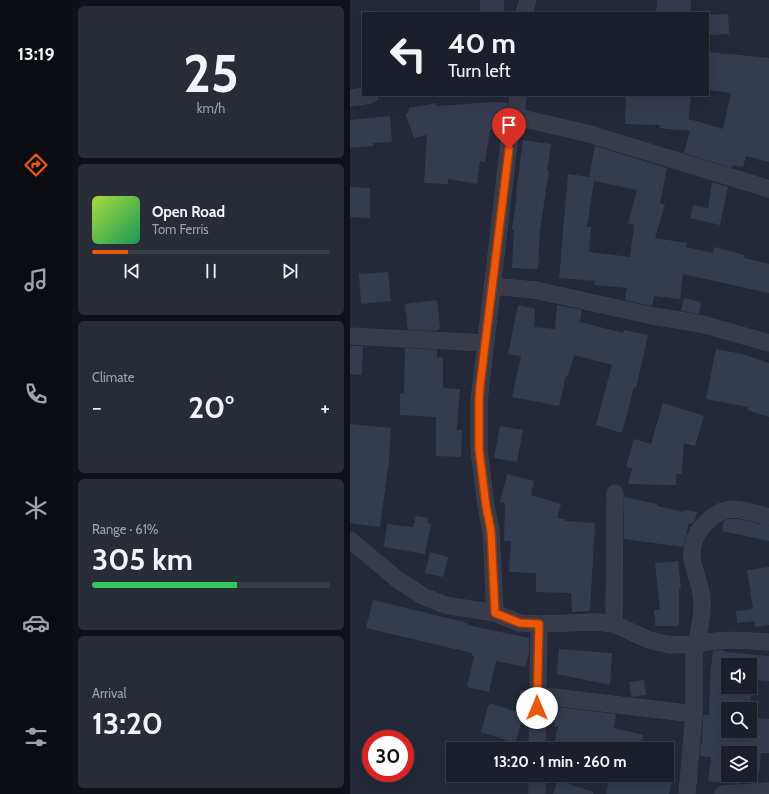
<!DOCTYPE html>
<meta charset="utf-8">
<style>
body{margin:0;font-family:Cabin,sans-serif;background:#272c37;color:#f1f3f6;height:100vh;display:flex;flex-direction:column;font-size:15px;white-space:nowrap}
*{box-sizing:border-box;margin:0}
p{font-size:13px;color:#9fa2a9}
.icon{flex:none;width:22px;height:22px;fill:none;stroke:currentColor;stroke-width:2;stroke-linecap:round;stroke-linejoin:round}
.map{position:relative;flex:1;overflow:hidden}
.sheet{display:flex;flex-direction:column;gap:6px;padding:6px;background:#0e1118;width:278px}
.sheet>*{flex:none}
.hud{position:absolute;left:12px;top:12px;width:347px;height:84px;border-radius:0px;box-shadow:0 4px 16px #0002,0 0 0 1px #383d47;background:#1a1f2b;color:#f1f3f6;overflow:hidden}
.controls{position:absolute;left:371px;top:658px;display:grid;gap:8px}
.controls a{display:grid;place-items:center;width:36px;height:36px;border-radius:0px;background:#1a1f2b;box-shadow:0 4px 16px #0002,0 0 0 1px #383d47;font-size:20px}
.speed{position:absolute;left:12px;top:730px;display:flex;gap:8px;font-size:20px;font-weight:700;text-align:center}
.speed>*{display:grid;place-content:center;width:52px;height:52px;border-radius:50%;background:#1a1f2b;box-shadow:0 4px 16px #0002,0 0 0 1px #383d47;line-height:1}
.speed .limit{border:6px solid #d22;background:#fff;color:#111}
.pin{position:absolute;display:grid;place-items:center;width:34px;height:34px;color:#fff;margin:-41px -17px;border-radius:50% 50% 50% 0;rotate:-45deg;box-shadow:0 0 4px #0007}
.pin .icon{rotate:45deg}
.me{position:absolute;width:44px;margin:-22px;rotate:0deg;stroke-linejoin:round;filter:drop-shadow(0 0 3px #0008)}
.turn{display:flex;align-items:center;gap:14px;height:84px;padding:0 20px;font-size:18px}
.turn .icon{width:52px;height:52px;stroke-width:2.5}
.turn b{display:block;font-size:28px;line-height:34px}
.big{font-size:30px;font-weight:800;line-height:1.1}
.sheet .card{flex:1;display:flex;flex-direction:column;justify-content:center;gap:6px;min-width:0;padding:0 14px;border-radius:6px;background:#272c37}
.sheet .dial{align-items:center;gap:0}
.dial b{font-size:52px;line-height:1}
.song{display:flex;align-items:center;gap:12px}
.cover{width:48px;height:48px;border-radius:6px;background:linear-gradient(135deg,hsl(80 70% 55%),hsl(150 70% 35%))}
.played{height:4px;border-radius:2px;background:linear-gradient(90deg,#ea580c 15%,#383d47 15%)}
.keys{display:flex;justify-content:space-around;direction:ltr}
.heat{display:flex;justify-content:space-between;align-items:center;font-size:22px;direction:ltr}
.charge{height:6px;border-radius:3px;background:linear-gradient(90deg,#34c759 61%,#383d47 0)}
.trip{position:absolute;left:96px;top:742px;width:228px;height:40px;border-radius:0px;background:#1a1f2b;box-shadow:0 4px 16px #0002,0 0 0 1px #383d47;font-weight:800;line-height:40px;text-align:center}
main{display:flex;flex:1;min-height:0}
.tabs{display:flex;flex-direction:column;width:72px;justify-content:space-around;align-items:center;background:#0a0c11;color:#9fa2a9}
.tabs .icon{width:28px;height:28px}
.tabs .on{color:#ea580c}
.tabs b{font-size:18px;color:#f1f3f6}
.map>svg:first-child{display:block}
.building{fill:#363c50;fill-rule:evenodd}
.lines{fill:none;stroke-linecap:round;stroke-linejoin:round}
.minor-casing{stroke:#404453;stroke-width:17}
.minor{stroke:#373b4a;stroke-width:16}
.route-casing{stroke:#983908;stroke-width:10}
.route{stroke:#ea580c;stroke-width:7}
</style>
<main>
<nav class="tabs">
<b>13:19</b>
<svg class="icon on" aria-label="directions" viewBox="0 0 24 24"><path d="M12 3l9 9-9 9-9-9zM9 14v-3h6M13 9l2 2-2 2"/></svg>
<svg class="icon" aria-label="music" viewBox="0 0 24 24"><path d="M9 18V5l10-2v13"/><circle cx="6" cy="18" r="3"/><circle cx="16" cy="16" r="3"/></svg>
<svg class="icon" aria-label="phone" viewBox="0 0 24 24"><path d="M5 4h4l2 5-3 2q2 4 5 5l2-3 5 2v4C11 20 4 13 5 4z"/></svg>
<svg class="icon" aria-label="climate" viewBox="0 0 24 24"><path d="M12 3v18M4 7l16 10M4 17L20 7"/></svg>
<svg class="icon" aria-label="car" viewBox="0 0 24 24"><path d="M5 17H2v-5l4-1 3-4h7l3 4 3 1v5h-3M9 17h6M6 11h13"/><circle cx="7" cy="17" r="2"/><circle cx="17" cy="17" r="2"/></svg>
<svg class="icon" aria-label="filters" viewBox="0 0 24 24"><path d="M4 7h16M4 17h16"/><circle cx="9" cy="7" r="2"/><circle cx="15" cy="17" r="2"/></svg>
</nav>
<section class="sheet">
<div class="card dial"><b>25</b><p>km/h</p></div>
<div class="card">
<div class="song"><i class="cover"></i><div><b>Open Road</b><p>Tom Ferris</p></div></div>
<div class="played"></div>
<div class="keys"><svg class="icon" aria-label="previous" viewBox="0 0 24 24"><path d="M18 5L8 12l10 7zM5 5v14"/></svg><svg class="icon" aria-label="pause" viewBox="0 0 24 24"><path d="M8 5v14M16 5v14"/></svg><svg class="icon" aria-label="next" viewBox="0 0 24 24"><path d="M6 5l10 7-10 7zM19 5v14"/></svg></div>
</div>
<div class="card"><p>Climate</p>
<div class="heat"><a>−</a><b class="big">20°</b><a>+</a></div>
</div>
<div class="card"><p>Range · 61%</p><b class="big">305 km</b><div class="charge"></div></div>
<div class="card"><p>Arrival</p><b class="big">13:20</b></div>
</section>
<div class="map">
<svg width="419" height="794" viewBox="0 0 419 794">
<rect width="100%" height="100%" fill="#232939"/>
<!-- building -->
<path class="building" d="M130 0H154V13H130Z
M307 0H341L340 13H306Z
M378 14 379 34 358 35V15Z
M358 52 419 58V162L396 156 393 167 383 165 382 168 334 153 340 131 309 128 310 125 275 124 276 95H341L339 119 373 129 381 93 358 90Z
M144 102 158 103 157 115 152 130H140L135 162 130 161 127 184 98 179V184L74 183 77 135 64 138 55 113H58L59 108 86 103 87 106Z
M40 116 42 142 23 143V146L0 148V120Z
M173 140 201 144 197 171H199L190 230 188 269 162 268 164 229H162L167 194H166Z
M245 146 317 168 310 203 315 204 305 238 337 243 336 247 363 253 364 247 395 255 394 258 419 264V293L333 274 330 299 304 296 302 306 275 300 277 288 244 285 245 281 209 278 218 174 239 177ZM244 181 287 190 278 223 284 225 280 257 239 252 241 227H237Z
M362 182 378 187 370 225 340 218 343 205 358 208Z
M0 187 20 188V218L0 217Z
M38 272 41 301 11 304 9 274Z
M334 298 351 302 349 314 331 311Z
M87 300 90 329 87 330V331L58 330 55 304Z
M168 305 185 309 184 327 205 329 207 305 232 310 230 322 273 333 274 330 298 335 286 388 284 387 272 433 246 425 262 365 224 355 218 376 216 375 209 406 162 397 171 356 158 354Z
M0 346H13L12 375 0 374Z
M55 348 87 350V358H93V388L110 389 107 430H112L111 457 86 456V417L50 415V393L54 394Z
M366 349 392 354 419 363V417L397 410 398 407 356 399Z
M313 403 354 416 345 446 334 443 332 474H326V485L278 484 282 468 276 467 284 439 301 444Z
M0 424 41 428 39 461 30 527 0 523Z
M150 426 173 430 167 462 144 458Z
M157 474 184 481 181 495 211 504 207 518 215 519V521L245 523 240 611 222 612 221 593 186 592V573L159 572 161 541H154L155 503 150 502Z
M274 497 307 504V506L334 512 335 510 347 512 345 520 342 524 339 523 333 547 274 539Z
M66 516 78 518V523L81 524 75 554 34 547 37 524 63 527Z
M378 519H390L419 526V541L372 531 374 521Z
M80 552 98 557 93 577 75 573Z
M328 561 331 589H329V626H305L304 610H310L305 563Z
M419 567V625L405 627 404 621 387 623 386 611 403 609 397 570Z
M23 600 118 623 117 625 179 638V652L176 667 146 661 139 692 117 687 124 656H122V653L16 628Z
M209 649 262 653 260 685 207 674Z
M371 650 375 651V652L419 656V681L403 680 400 709H378V731H400V717L419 719V753H411L409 773H400V753H378V775H389L388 784 358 781 361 757 350 756 351 744H352L353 715H359L360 675 363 651ZM378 665H400V687H378Z
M294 680 296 695 281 697 279 682Z
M170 690 178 691V703L169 702Z
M139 703 174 714 165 743 131 732Z
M208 707 266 714 264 728 293 735 290 749H278L258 744 257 749H203L208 727 204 726Z
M260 775H323L319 794H256Z
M208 780 243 792V794H203Z"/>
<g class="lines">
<!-- minor casing -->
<g class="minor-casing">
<path id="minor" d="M174 13 178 0
M0 98 20 95
M166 117 236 133 419 189
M142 286 185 290 303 316 352 324 419 343
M0 336 135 343
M0 540 48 580 73 596 95 605 145 613 170 623 189 624 246 622 264 624 299 640 320 645 347 644C349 630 353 615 352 601 352 585 343 571 342 557 341 545 345 535 353 526 374 501 391 509 419 517
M145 613 141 531 136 506 129 449V401L160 135 166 117 168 95
M264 624 265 493
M187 695 344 714
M187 749 189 624
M187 794V775
M337 794 344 714V654L347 644C371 638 395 641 419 642
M373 794 419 791"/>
</g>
<!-- minor -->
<use href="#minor" class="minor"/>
</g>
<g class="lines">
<!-- route casing -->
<g class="route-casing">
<path id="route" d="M159 149 130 386 129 401V449L136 506 141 531 145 613 170 623 189 624 187 708"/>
</g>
<!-- route -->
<use href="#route" class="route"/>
</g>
</svg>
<div class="controls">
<a><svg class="icon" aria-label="sound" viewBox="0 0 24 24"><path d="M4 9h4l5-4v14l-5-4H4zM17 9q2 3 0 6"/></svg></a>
<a><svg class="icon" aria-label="search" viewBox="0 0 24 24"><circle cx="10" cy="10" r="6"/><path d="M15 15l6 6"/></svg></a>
<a><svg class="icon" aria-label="layers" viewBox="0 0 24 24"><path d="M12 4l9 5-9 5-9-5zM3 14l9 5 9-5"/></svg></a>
</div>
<div class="speed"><div class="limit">30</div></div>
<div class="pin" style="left:159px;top:149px;background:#d93025"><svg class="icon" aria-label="arrive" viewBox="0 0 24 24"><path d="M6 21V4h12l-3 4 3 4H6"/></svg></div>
<svg class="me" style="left:187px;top:708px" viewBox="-20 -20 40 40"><circle r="19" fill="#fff"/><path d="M0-13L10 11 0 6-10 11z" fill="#ea580c"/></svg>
<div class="trip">13:20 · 1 min · 260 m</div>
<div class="hud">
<div class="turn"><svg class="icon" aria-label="left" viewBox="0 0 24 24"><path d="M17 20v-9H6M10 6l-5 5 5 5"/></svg><div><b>40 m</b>Turn left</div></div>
</div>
</div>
</main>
